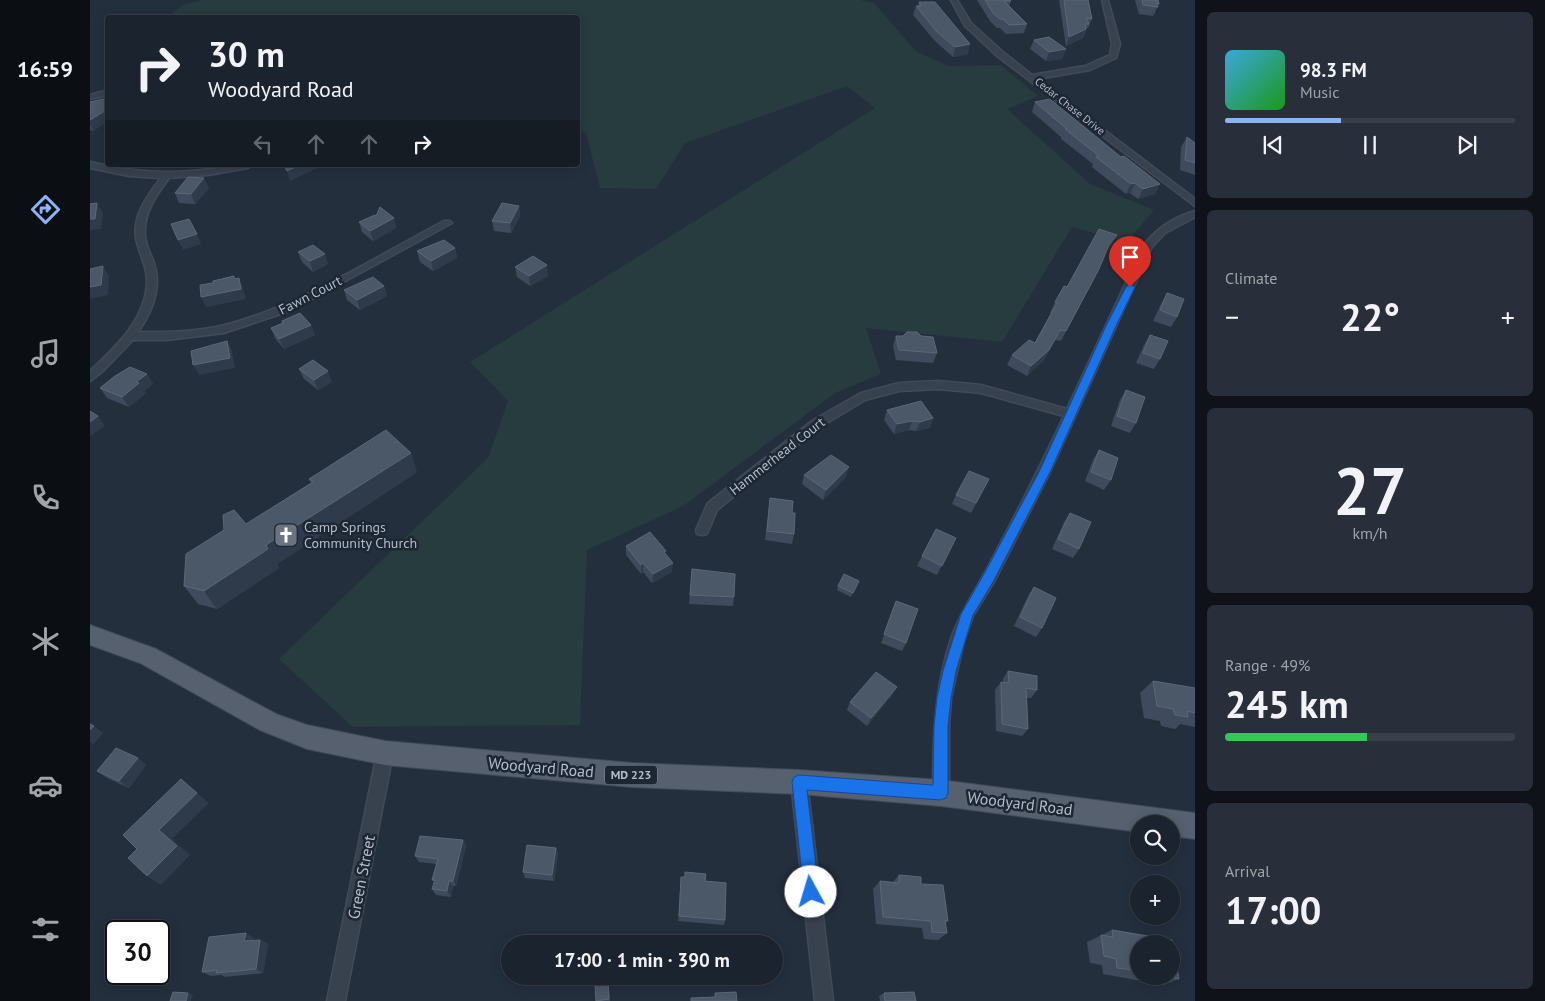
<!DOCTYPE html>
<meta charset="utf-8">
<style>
body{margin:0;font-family:"PT Sans",sans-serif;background:#282f3a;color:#f1f3f6;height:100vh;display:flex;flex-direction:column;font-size:19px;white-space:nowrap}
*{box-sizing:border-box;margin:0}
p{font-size:16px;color:#a0a4aa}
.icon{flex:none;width:28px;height:28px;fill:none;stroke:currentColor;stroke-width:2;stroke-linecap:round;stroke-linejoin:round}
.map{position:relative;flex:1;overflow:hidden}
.drawer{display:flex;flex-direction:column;gap:12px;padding:12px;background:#0f1319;width:350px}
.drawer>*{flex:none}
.banner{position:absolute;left:15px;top:15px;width:475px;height:152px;border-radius:5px;box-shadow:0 2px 12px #0003,0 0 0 1px #39404a;background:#1b232e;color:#f1f3f6;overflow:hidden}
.buttons{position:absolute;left:1040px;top:815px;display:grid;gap:10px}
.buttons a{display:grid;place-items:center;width:50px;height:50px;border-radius:50%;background:#1b232e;box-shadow:0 2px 12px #0003,0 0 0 1px #39404a;font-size:25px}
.speed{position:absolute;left:15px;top:920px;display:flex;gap:10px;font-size:25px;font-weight:700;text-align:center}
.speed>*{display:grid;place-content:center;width:65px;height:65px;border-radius:50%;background:#1b232e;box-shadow:0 2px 12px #0003,0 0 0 1px #39404a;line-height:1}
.speed .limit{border:2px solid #111;border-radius:8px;background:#fff;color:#111}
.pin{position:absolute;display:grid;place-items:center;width:42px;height:42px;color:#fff;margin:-51px -21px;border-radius:50% 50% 50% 0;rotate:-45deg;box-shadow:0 0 5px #0007}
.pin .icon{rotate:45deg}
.me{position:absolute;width:55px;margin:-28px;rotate:354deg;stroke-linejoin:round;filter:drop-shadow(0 0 4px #0008)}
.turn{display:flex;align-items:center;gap:18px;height:105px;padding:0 20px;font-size:22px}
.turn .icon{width:65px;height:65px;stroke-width:2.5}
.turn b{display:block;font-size:35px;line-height:42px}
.lanes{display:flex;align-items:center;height:48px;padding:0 20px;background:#0003;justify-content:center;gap:25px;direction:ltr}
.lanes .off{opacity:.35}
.big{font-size:38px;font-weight:700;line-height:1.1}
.drawer .tile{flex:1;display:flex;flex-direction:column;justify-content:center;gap:8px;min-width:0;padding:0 18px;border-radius:8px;background:#282f3a}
.drawer .dial{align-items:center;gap:0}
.dial b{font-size:65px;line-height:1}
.song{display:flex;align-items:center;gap:15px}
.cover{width:60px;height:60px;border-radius:8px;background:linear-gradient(135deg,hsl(200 70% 55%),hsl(120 70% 35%))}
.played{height:5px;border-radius:2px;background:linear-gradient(90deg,#8ab4f8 40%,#39404a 40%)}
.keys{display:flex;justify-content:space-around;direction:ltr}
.heat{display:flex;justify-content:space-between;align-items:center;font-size:28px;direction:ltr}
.charge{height:8px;border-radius:4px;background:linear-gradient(90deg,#34c759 49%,#39404a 0)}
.trip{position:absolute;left:411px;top:935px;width:282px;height:50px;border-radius:25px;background:#1b232e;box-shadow:0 2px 12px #0003,0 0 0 1px #39404a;font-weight:700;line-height:50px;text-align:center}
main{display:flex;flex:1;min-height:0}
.menu{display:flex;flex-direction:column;width:90px;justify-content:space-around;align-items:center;background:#0b0e12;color:#a0a4aa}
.menu .icon{width:35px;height:35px}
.menu .on{color:#8ab4f8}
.menu b{font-size:22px;color:#f1f3f6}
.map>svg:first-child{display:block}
.green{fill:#263c3f}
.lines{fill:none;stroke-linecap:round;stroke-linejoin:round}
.street-casing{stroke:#414a57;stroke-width:3}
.primary-casing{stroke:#414a57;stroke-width:2}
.street{fill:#38414e;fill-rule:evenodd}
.primary{fill:#56606e;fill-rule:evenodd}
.wall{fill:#3f4b5c;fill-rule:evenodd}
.shaded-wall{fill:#2f3b4b}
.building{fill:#4b5868;stroke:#5c6777}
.route{fill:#1a73e8;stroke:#114b97}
.labels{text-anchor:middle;stroke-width:5;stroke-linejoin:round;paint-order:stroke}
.far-street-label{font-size:11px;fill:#b4bcc9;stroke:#1d2633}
.shield{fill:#1d2633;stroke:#878f9c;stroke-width:1}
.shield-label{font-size:12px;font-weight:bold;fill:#b4bcc9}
.street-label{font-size:14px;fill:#b4bcc9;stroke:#1d2633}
.poi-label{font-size:14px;fill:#b4bcc9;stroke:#1d2633;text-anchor:start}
.near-street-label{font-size:16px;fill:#b4bcc9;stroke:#1d2633}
</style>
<main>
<nav class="menu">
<b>16:59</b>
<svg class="icon on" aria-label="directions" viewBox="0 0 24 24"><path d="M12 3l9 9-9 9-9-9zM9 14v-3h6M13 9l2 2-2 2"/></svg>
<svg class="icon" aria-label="music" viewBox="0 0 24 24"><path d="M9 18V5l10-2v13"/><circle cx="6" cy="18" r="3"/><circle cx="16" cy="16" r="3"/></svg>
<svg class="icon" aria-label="phone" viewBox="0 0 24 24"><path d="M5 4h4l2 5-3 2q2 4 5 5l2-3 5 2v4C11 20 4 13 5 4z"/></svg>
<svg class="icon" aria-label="climate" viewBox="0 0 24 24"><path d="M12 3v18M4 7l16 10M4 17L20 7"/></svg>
<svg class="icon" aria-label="car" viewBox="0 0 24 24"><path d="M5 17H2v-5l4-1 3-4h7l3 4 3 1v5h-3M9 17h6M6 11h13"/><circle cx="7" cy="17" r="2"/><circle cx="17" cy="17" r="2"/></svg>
<svg class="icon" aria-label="filters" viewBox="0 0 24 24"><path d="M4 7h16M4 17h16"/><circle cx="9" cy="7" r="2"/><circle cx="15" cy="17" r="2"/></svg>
</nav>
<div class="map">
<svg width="1105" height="1001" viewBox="0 0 1105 1001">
<rect width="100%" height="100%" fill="#242f3e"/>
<!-- green -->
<path class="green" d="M112 0H770L784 3 827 52 859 66 911 65 948 96 917 109 1000 184 1064 210 1037 242 982 227 912 342 776 328 791 374 745 393 593 506 497 550 490 725 263 727 189 659 398 458 418 401 380 362 785 108 757 86 595 143 566 189 510 188 496 133 488 130V18H75L93 5Z"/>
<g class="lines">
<!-- street casing -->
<g class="street-casing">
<path id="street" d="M861 0H867L881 23 913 52 942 75 995 66 1020 55 1022 44 1012 0H1018L1030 44 1026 58 1000 70 947 79 1105 199V206L907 56 875 26Z
M18 90V95L0 99V95Z
M0 162C33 170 66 174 100 171 121 170 141 165 162 165L158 168 118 175 79 178C68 193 55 210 55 230 54 242 60 252 64 263 72 287 62 312 48 332 76 332 107 332 135 325 211 305 284 258 354 221H360L362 223 200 311 134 333 77 340H43L14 370 0 381V371C26 347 57 318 57 280 57 267 50 255 47 243 40 219 57 196 71 178L39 176 0 168Z
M1105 211V217L1075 233 1062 247 960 472 904 582 883 616 874 641 861 698 859 726V793L857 799 851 801 845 799 843 793C843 741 844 689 861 639 870 612 886 590 899 565 925 516 950 467 974 416L891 393 849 389 809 391 775 400 730 427 627 510 617 534 612 535 607 534 606 530 616 507 618 503 722 421 771 393 809 383 849 381 891 385 977 409 1053 246C1066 229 1084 217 1105 211Z
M295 746 300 748 303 753 255 1001H237L287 753 290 748Z
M709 774 715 777 717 782 743 1001H725L701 782 703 777Z"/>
</g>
<!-- primary casing -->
<g class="primary-casing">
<path id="primary" d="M0 625 66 649 186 714 217 725 295 741 542 763 709 770 851 780 1105 813V839L1081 836V824H1049V832L851 806 709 794 542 787 295 765 217 749 170 730 50 663 0 645Z"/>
</g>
<!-- street -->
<use href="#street" class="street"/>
<!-- primary -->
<use href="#primary" class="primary"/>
</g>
<!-- wall -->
<path class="wall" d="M887 0H920L921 1 919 6 937 24 934 33 916 34 910 28H907L900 21Z
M969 0H998L1002 19 998 28H997L993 38 976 46Z
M1045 0H1068L1069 4 1063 16 1049 14Z
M829 2 878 54 863 57 845 41 823 15 826 6H828Z
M944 40 976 49 972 59 956 61 940 49Z
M0 102 3 131 0 130Z
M945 102 1031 157 1070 184 1065 194 1048 199 1040 193 1036 194 1002 167 1003 164 971 139V137L942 112Z
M1097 137 1105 143V175L1090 170 1091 147Z
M119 188 105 204 89 203 85 193Z
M429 206 430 216 421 233 404 231 402 221Z
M286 216 304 218 306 228 283 241 272 232 269 222Z
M1027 235 1021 245 1016 252 971 341 965 340 954 360 937 376 917 365 922 355 945 343 961 313H960L965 302 977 287Z
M365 248 367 258 343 271 330 262 327 251Z
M208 252 238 264 223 272 212 262Z
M425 267 458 276 440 286 427 277Z
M294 286 297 296 270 310 257 300 254 290Z
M1077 293 1087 317 1081 327 1063 321 1071 304Z
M192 321 225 335 194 349 185 338 181 328 192 323Z
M1060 335 1070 359 1064 369 1046 363 1054 345Z
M806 336 847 353 843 363 806 360 803 346Z
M209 369 242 382 228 390 214 379Z
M57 374 63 384 54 391 56 393 39 407 17 398 10 388Z
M1036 390 1046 423 1040 433 1021 426 1030 400Z
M797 410 843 418 840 428 826 431 819 430 804 434 794 420Z
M1009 450 1021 480 1014 490 995 481 1003 460Z
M327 472 187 564 189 568 127 609 108 604 94 586 156 524 221 483 219 479Z
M714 475 756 477 733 500 712 484Z
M899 479 881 513 862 504 866 495Z
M680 498 704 534 702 544 675 540Z
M980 513 989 549 983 558 962 549 974 522Z
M866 538 847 575 827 566 832 556Z
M536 546 576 555 582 572 562 583 553 572 551 574 536 555Z
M602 569 644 597 643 606 599 604Z
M767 585 761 597 747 590 748 586Z
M944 587 952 628 946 637 924 626 938 596Z
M806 601 816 643 812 651 791 643Z
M918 671 947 690 941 698H937L938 729 932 736 906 731 905 690 911 682H913V679Z
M1063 681 1105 688V727L1090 724 1085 729 1071 726 1070 721 1054 718 1050 693Z
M802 695 777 726 757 710 760 702Z
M48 758 56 765 39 788 17 778 7 771Z
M373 840 376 846 366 886H363L361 897 346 895 342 889 344 882 342 880 346 864 329 862 325 856Z
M466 848 468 854 464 881 435 878 433 872Z
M595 872 615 881 635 920 634 925 588 921 591 877H594Z
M809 875 831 884 858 921 855 923 857 933 848 940 834 939 832 928 786 924 783 889 790 881 803 882Z
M1022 930 1082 940 1089 979 1073 985 1013 974 1012 965 1000 963 997 942ZM1049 944H1081V976H1049Z
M164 938 163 940H170L178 944 173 973 135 977 131 975 121 976 112 972Z
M518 982 520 1001H506Z
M794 993 826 1001H790L789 996Z"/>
<!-- shaded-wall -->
<path class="shaded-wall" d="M996 29 993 38 976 46 979 37Z
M880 44 878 54 863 57 865 47Z
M976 49 972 59 956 61 959 52Z
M18 109V122L3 131 0 124V120Z
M210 165H234L200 181 197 171Z
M114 178 119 188 105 204 101 194Z
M1045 183 1040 193 1036 194 1041 184Z
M1070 184 1065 194 1048 199 1053 189Z
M7 203 13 213 11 229 0 230V219Z
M429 206 430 216 421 233 420 223Z
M304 218 306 228 283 241 280 231Z
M107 234 111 244 93 250 88 240Z
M1027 235 1021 245 1014 255 1019 245Z
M365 248 367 258 343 271 341 261Z
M235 254 238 264 223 272 220 261Z
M457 265 458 276 440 286 439 276Z
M13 266 19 276 18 295 0 299V287Z
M149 278 153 288 156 299 116 307 111 297Z
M294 286 297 296 270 310 267 300Z
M221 325 225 335 194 349 189 339Z
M970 330 954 360 937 376 941 366Z
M137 341 142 351 145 368 109 375 103 365Z
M238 371 242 382 228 390 224 380Z
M57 374 63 384 54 391 56 393 39 407 32 397 46 382Z
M8 416 15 426 0 436V422Z
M843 418 840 428 826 431 830 422Z
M822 421 819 430 804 434 807 424Z
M321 453 327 472 187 564 189 568 127 609 114 591 176 545Z
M759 467 756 477 733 500 736 490Z
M553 563V572L551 574V565Z
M583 563 582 572 562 583 563 574Z
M807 687 802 695 777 726 781 718Z
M4 726 13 733 3 745 0 742V730Z
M48 758 56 765 39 788 29 781Z
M91 779 119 803 82 839 100 855 71 885 57 876 69 830Z
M373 840 376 846 366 886 363 881Z
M466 848 468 854 464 881 462 875Z
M359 881 363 886 361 897 357 891Z
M156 933 164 938 162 946 154 941Z
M170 940 178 944 173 973 166 969Z
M98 993 103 995 101 1001H96Z"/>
<!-- building -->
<path class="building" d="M895 0H920L921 1H914L937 24 919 25 913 19H910L903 13Z
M974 0H998L1002 19 996 18 999 24H995L996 29 979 37Z
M1052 0H1068L1069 4 1066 3 1068 7 1053 5Z
M829 2H845L880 44 865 47 847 32 826 6H831Z
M959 37 976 49 959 52 944 40Z
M18 98V109L0 120V102Z
M960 99 1031 157 1034 156 1070 184 1053 189 1045 183 1041 184 1006 157 1009 156 975 129H977L945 102Z
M1097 137 1105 143V163L1095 160Z
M194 165H210L197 171Z
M98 177 114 178 101 194 85 193Z
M7 203 5 219H0V204Z
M412 203 429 206 420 223 402 221Z
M290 207 304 218 280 231 269 222 285 215 286 216Z
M99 219 107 234 88 240 81 224Z
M1009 229 1027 235 1019 245 1009 269 976 331 970 330 959 350 941 366 922 355 939 340 945 343 967 303 965 302 974 286 977 287Z
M354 240 365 248 341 261 327 251Z
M223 245 235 254 220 261 208 252Z
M443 256 457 265 439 276 425 267Z
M13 266 11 285 0 287V269Z
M144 276V279L149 278 151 289 111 297 110 285 123 283V281Z
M283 277 294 286 267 300 254 290Z
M1077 293 1094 299 1087 317 1070 310Z
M210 313 221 325 189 339 181 328 193 323 192 321Z
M817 332H827L831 336 843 337 847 353 809 350 806 336H813Z
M1060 335 1078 341 1070 359 1053 353Z
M137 341 140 358 103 365 101 351Z
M223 360 238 371 224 380 209 369Z
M40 367 57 374 46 382 49 383 32 397 10 388 25 376Z
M1036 390 1055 397 1046 423 1027 416Z
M831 401 843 418 830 422 822 421 807 424 797 410Z
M0 411 8 416 0 422Z
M296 430 321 453 176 545 178 549 114 591 94 586 96 554 134 530 133 515 144 510 156 524 223 482 219 479Z
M1009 450 1028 458 1021 480 1001 472Z
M741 455 759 467 736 490 714 475Z
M879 471 899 479 886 503 866 495Z
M680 498 703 501 702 513H705L704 534 677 531Z
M980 513 1001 522 989 549 968 539Z
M846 529 866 538 852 566 832 556Z
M560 532 576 551 574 552 583 563 563 574 553 563 551 565 536 546Z
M602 569 645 574 644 597 600 595Z
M754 574 769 581 763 593 748 586Z
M944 587 966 598 952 628 930 617Z
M806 601 828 609 816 643 794 634Z
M918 671 947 676V690L936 688 938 729 912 724 911 682 919 683Z
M786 672 807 687 781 718 760 702Z
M1063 681 1105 688V713L1097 711 1098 717 1085 715 1083 709 1067 706Z
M0 724 4 726 0 730Z
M26 748 48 758 29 781 7 771Z
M91 779 107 793 69 830 87 846 57 876 38 858 47 849 33 835Z
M330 836 373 840 363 881H359L357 891 342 889 345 880H342L348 859 325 856Z
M437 845 466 848 462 875 433 872Z
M595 872 616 874 615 881 636 883 635 920 589 916 591 877H595Z
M809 875 831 877V884L853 885 858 921H855L857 933 842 932 841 921 793 917 790 881 809 883Z
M1022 930 1082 940 1089 979 1075 976H1081V944H1049V971L1027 968 1026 959 1014 956 1011 935 1023 937Z
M156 933 154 941 170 940 166 969 126 973 127 970 112 972 119 937Z
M636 938 649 940V944H636Z
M518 982 519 999 506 1001 505 984Z
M83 992 98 993 96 1001H80Z
M646 992 647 1001H601V998L625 997V993Z
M824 992 826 1001H795L794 993Z"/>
<!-- route -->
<path class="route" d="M1040 284 1045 287 1026 326 960 472 903 582 883 615 866 671 861 698 858 726V793L856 798 850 800 717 790 729 892 727 897 721 899 716 897 714 892 702 782 704 777 709 775 843 785 844 726 847 698 853 671 871 614 894 574 949 472 1016 326 1036 287Z"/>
<!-- icons -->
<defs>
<g id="church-square" transform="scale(1.25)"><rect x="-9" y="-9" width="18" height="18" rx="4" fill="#6b7280" stroke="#1d2633"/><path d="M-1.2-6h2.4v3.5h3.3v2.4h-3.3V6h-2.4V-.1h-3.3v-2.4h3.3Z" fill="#fff"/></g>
</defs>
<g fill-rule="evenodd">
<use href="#church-square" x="196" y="535"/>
</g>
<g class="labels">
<!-- far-street labels -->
<g class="far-street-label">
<text transform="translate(980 106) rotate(38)" y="4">Cedar Chase Drive</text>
</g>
<!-- shield labels -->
<rect class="shield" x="515" y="765.5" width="52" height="19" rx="4"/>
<g class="shield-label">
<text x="541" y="779">MD 223</text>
</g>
<!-- street labels -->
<g class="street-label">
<text transform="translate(220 295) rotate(-27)" y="5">Fawn Court</text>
<text transform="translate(687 456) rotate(-38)" y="5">Hammerhead Court</text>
</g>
<!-- poi labels -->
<g class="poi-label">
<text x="214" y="532">Camp Springs<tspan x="214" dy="16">Community Church</tspan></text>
</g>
<!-- near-street labels -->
<g class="near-street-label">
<text transform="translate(451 767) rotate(5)" y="6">Woodyard Road</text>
<text transform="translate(930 803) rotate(7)" y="6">Woodyard Road</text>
<text transform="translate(271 877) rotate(-79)" y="6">Green Street</text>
</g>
</g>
</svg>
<div class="buttons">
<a><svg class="icon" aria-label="search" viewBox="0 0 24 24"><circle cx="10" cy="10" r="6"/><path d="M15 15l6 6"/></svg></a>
<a>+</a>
<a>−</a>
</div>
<div class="speed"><div class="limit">30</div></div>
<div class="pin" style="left:1040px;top:287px;background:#d93025"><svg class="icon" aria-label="arrive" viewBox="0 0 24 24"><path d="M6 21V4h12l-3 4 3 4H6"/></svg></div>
<svg class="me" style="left:721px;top:892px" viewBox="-20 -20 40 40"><circle r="19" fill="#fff"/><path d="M0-13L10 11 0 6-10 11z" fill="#1a73e8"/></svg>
<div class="trip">17:00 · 1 min · 390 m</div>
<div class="banner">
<div class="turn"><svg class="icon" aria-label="right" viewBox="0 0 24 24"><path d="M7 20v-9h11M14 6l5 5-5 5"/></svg><div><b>30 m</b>Woodyard Road</div></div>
<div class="lanes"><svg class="icon off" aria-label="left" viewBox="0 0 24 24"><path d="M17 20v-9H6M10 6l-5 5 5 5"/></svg><svg class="icon off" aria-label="ahead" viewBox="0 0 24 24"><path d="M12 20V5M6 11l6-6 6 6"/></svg><svg class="icon off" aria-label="ahead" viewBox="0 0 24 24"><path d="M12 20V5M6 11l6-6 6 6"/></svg><svg class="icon" aria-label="right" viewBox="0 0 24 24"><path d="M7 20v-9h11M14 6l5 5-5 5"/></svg></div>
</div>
</div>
<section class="drawer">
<div class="tile">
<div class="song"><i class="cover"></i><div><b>98.3 FM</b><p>Music</p></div></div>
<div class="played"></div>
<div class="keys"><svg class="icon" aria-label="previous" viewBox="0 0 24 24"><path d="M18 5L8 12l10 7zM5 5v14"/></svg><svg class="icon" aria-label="pause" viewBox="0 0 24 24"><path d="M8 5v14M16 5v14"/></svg><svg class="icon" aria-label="next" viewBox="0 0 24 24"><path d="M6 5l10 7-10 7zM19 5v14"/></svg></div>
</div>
<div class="tile"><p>Climate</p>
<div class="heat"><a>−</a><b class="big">22°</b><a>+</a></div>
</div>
<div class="tile dial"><b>27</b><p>km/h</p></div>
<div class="tile"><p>Range · 49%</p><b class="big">245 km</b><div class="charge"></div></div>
<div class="tile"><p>Arrival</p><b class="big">17:00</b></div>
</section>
</main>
